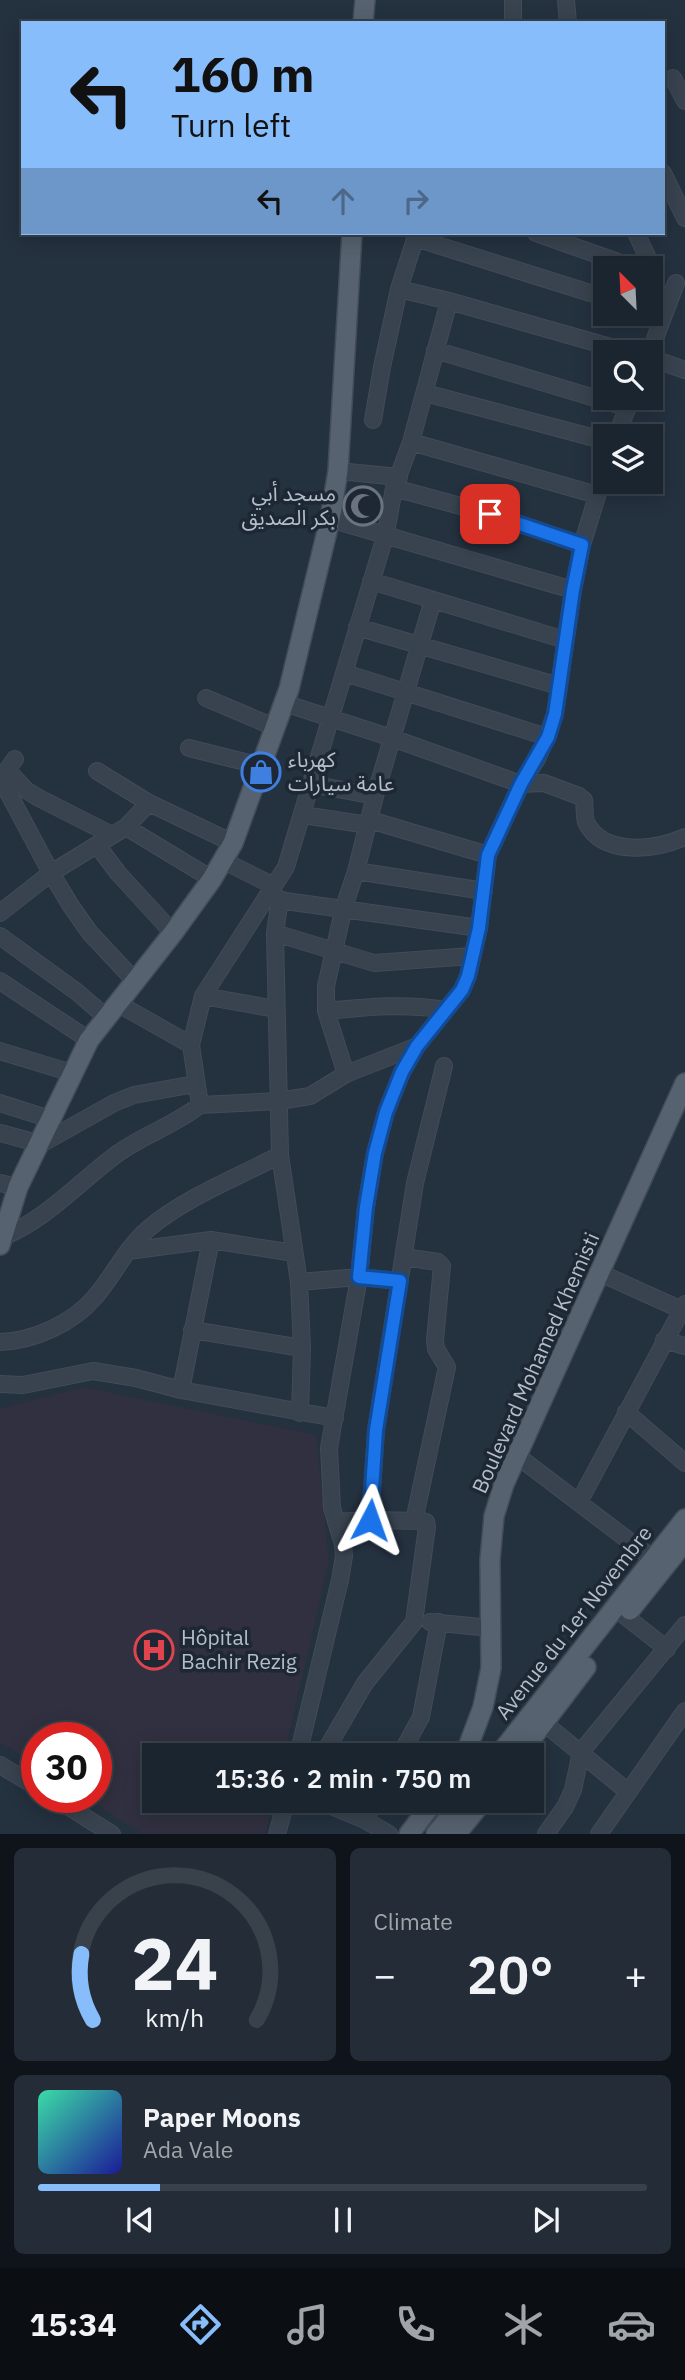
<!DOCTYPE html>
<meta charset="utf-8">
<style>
body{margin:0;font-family:"IBM Plex Sans","Noto Sans Arabic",sans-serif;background:#242d37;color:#f1f3f6;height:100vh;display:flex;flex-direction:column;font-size:26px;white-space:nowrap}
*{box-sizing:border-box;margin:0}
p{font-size:23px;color:#a0a5aa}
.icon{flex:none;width:38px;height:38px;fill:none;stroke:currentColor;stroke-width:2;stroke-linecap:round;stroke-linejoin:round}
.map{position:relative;height:1834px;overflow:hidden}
.panel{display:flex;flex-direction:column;gap:14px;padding:14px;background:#0f141a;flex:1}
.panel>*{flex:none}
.top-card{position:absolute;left:21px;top:21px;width:644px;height:214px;border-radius:0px;box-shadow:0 4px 18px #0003,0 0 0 2px #39424b;background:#88bdfb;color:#111;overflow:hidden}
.needle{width:46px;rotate:336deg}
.fabs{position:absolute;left:593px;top:256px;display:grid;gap:14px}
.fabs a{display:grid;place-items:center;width:70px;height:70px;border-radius:0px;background:#1b252f;box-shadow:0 4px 18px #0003,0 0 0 2px #39424b;font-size:35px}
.speed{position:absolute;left:21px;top:1722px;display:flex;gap:14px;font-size:35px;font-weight:700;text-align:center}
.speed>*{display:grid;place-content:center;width:91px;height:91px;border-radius:50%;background:#1b252f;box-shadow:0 4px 18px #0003,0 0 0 2px #39424b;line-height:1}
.speed .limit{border:10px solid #d22;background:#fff;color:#111}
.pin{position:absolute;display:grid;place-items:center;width:60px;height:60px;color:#fff;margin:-30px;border-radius:14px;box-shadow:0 4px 10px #0006}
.me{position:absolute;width:77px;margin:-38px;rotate:4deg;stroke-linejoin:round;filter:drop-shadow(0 0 5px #0008)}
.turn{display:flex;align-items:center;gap:24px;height:147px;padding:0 35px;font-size:32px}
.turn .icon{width:91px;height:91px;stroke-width:2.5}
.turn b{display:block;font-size:49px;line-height:60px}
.lanes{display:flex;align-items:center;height:66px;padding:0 35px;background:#0003;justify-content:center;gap:35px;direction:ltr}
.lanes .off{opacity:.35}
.big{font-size:52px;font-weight:600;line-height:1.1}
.panel .widget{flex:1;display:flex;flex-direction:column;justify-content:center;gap:10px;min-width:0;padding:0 24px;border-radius:10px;background:#242d37}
.panel .dial{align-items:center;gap:0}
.dial svg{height:182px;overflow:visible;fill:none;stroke:#39424b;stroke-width:7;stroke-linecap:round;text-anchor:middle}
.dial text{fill:#f1f3f6;stroke:none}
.song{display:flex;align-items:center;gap:21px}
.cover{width:84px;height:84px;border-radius:10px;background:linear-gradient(135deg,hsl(160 70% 55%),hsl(240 70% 35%))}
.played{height:7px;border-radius:4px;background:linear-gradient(90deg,#88bdfb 20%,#39424b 20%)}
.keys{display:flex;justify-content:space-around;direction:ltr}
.heat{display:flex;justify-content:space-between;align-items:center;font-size:38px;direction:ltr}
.panel .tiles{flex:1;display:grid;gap:14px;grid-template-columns:1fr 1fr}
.widget:last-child{grid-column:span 2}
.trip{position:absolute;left:142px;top:1743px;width:402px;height:70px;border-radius:0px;background:#1b252f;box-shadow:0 4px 18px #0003,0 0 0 2px #39424b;font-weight:600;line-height:70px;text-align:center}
.menu{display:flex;height:112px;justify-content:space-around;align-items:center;background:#0b0f13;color:#a0a5aa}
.menu .icon{width:49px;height:49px}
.menu .on{color:#88bdfb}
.menu b{font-size:32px;color:#f1f3f6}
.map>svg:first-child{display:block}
.medical{fill:#313040}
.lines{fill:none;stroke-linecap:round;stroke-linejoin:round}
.minor-casing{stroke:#414c58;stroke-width:18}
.major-casing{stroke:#414c58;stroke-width:22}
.minor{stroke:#38434f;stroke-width:16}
.major{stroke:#56626f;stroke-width:19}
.route-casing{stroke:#114b97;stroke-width:18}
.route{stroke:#1a73e8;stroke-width:12}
.labels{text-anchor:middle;stroke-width:7;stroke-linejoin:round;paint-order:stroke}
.poi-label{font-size:21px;fill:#b4beca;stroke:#1d2834;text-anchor:start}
.street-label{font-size:21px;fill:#b4beca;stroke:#1d2834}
</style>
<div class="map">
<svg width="685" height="1834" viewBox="0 0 685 1834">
<rect width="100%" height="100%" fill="#24313f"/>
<!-- medical -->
<path class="medical" d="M83 1387 316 1435 329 1562 284 1755H154V1801H273L266 1834H142L85 1797H96V1738H37V1766L0 1742V1409Z"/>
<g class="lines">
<!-- minor casing -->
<g class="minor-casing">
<path id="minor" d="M513 0V23
M566 0 568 23
M673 78 685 101
M663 173 685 218
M536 233 635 268
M636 233 656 275
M415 238 606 298
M399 289 449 301 628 352
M435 350 628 408
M650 352 676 283
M651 358 685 370
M425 393 606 441
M373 420 382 367 399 289 417 233
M616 436 632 397
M411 442 597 495
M338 471 399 477
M394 488 490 514 582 545
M330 519 573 590
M371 581 565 640
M357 627 559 686
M345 673 547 737
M206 698 274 727
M284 703 392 738 521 784 544 783 579 796 584 800C585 807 584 815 586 822 603 857 656 850 685 837
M189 748 261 766
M15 759 2 777 3 783 51 873 71 906 90 933 135 981
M7 770 26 790 37 797 112 835
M97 771 149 803 233 843
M311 784 375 796
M303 815 368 825
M370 820 488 855
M126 827 212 879
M97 845 118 873 173 933
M224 861 274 886
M356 871 484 891
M271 899 479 928
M280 899 275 933 280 1155 299 1282 302 1348 300 1413
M0 913 51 873 126 827 149 803
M275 933 374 963 472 956
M0 936 77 992 106 1017
M0 981 89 1040
M203 996 276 1009
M117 1003 191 1045
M326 1011C367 1007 405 1003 446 1010
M0 1051 72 1073
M346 1074 326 1011V986L344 907 356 871 375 796 433 600
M0 1103 50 1119
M200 1105 279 1101 310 1096 346 1074 417 1046
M0 1133 41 1144 114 1103 134 1095 195 1084
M0 1183 18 1187
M0 1238C45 1221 79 1182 117 1154 143 1135 175 1125 200 1105L191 1045 203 996 286 867 386 533 394 488 411 442 449 301
M128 1251 211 1240 294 1253
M404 1257 438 1262 442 1266 435 1340 436 1349 447 1367 414 1521
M600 1273 682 1310
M299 1282 359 1277 400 1281
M192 1330 302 1348
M664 1340 685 1346
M0 1342C34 1341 73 1323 95 1297 114 1275 126 1248 148 1229 184 1198 238 1177 280 1155
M0 1384 23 1385 93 1371 136 1378 181 1390 335 1418
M181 1390 211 1240
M626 1412 685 1463
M516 1455 653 1559
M579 1502 685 1304
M370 1520 376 1430 415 1183 444 1066
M625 1616 667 1649
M430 1622 491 1628
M544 1723 627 1791
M298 1755 340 1580 344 1556 343 1544 332 1508 329 1448 359 1277 366 1207 375 1153 386 1112 402 1072 417 1046 462 990 468 976 479 928 488 855 521 784 537 759 547 737 555 714 573 590 582 545 606 467
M323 1755 365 1683 414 1622 427 1527 426 1522 422 1521 370 1520 336 1522
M400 1755 421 1717 439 1622
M0 1765 37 1787
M53 1797 112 1834
M319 1801 365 1820 389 1834
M365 1820 375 1801
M277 1834 286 1801
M546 1834 565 1807 573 1790 581 1752 685 1625
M599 1834 685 1711"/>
</g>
<!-- major casing -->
<g class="major-casing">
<path id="major" d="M363 23 365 0
M0 1245 18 1187 89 1040 173 933 212 879 233 843 289 689 330 519 338 471 352 233
M630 1610 685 1541
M465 1755 483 1707 491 1668 490 1560 494 1516 504 1484 685 1083
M499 1755 685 1519
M519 1755 586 1667
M409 1834 434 1801
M436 1834 463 1801
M456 1834 483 1801"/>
</g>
<!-- minor -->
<use href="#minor" class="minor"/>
<!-- major -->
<use href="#major" class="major"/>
</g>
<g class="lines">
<!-- route casing -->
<g class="route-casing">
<path id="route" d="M370 1520 376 1430 400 1281 359 1277 366 1207 375 1153 386 1112 402 1072 417 1046 462 990 468 976 479 928 488 855 521 784 548 737 555 714 573 590 582 545 490 514"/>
</g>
<!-- route -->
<use href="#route" class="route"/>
</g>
<!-- icons -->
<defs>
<g id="mosque-ring" transform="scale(2.0125)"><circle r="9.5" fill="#1d2834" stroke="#6b7280" stroke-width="1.5"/><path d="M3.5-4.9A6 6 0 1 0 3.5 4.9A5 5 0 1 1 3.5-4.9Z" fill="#6b7280"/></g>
<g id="shop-ring" transform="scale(2.0125)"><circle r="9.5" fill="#1d2834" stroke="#3f7fe0" stroke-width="1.5"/><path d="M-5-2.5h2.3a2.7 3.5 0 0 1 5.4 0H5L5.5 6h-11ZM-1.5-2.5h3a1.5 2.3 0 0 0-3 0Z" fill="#3f7fe0"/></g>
<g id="hospital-ring" transform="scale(2.0125)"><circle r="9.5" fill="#1d2834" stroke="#e0444e" stroke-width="1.5"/><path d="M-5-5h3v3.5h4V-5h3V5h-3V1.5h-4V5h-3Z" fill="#e0444e"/></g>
</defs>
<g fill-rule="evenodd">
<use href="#mosque-ring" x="363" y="506"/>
<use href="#shop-ring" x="261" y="772"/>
<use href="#hospital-ring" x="154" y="1650"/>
</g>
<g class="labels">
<!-- poi labels -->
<g class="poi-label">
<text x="336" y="501" text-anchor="end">مسجد أبي<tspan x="336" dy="24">بكر الصديق</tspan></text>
<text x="288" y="767">كهرباء<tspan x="288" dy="24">عامة سيارات</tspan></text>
<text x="181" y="1645">Hôpital<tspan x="181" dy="24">Bachir Rezig</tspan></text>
</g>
<!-- street labels -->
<g class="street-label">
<text transform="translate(536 1363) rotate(-66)" y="7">Boulevard Mohamed Khemisti</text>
<text transform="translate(574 1623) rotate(-52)" y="7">Avenue du 1er Novembre</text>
</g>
</g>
</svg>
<div class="fabs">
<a><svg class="needle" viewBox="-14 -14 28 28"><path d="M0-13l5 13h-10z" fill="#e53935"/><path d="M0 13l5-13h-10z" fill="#a0a5aa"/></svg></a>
<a><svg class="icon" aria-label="search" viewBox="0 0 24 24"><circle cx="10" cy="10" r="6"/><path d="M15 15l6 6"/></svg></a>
<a><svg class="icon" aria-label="layers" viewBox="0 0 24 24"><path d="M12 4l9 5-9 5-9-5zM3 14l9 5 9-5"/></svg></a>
</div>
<div class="speed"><div class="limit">30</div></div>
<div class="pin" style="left:490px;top:514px;background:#d93025"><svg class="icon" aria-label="arrive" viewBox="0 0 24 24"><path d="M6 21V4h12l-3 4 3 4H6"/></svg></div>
<svg class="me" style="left:370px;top:1520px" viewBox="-20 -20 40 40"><path d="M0-17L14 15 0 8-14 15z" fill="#1a73e8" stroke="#fff" stroke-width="4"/></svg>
<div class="trip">15:36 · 2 min · 750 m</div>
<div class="top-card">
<div class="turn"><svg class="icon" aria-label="left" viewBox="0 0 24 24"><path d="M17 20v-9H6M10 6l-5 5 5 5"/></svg><div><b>160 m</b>Turn left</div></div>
<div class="lanes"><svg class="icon" aria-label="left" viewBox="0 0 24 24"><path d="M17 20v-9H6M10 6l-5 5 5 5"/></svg><svg class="icon off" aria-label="ahead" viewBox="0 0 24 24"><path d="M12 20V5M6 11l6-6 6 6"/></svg><svg class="icon off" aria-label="right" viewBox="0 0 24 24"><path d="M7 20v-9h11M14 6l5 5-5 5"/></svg></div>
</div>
</div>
<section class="panel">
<div class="tiles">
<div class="widget dial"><svg viewBox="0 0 100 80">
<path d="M14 69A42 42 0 1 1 86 69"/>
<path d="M14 69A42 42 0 0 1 9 40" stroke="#88bdfb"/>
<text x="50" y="56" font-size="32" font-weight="700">24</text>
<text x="50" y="72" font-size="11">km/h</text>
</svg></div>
<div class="widget"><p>Climate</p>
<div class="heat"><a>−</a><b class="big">20°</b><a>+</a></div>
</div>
<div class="widget">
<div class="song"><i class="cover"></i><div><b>Paper Moons</b><p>Ada Vale</p></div></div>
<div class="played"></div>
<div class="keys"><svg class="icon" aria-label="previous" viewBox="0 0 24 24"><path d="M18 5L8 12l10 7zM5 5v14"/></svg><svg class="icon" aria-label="pause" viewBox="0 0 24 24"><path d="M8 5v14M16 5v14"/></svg><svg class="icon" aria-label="next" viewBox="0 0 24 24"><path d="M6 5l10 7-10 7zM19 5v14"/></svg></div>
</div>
</div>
</section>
<nav class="menu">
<b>15:34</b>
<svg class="icon on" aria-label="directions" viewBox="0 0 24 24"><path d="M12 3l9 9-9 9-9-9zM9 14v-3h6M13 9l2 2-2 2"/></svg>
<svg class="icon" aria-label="music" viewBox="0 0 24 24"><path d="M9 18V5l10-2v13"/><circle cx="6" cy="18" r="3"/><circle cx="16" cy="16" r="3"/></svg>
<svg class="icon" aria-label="phone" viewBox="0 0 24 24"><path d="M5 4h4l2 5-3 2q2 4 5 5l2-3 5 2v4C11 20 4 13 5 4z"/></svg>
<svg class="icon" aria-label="climate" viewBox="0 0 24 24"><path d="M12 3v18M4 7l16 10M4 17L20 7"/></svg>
<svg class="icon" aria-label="car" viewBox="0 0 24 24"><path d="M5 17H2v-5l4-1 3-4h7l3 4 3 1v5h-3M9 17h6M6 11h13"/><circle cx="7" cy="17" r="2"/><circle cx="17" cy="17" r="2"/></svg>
</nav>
